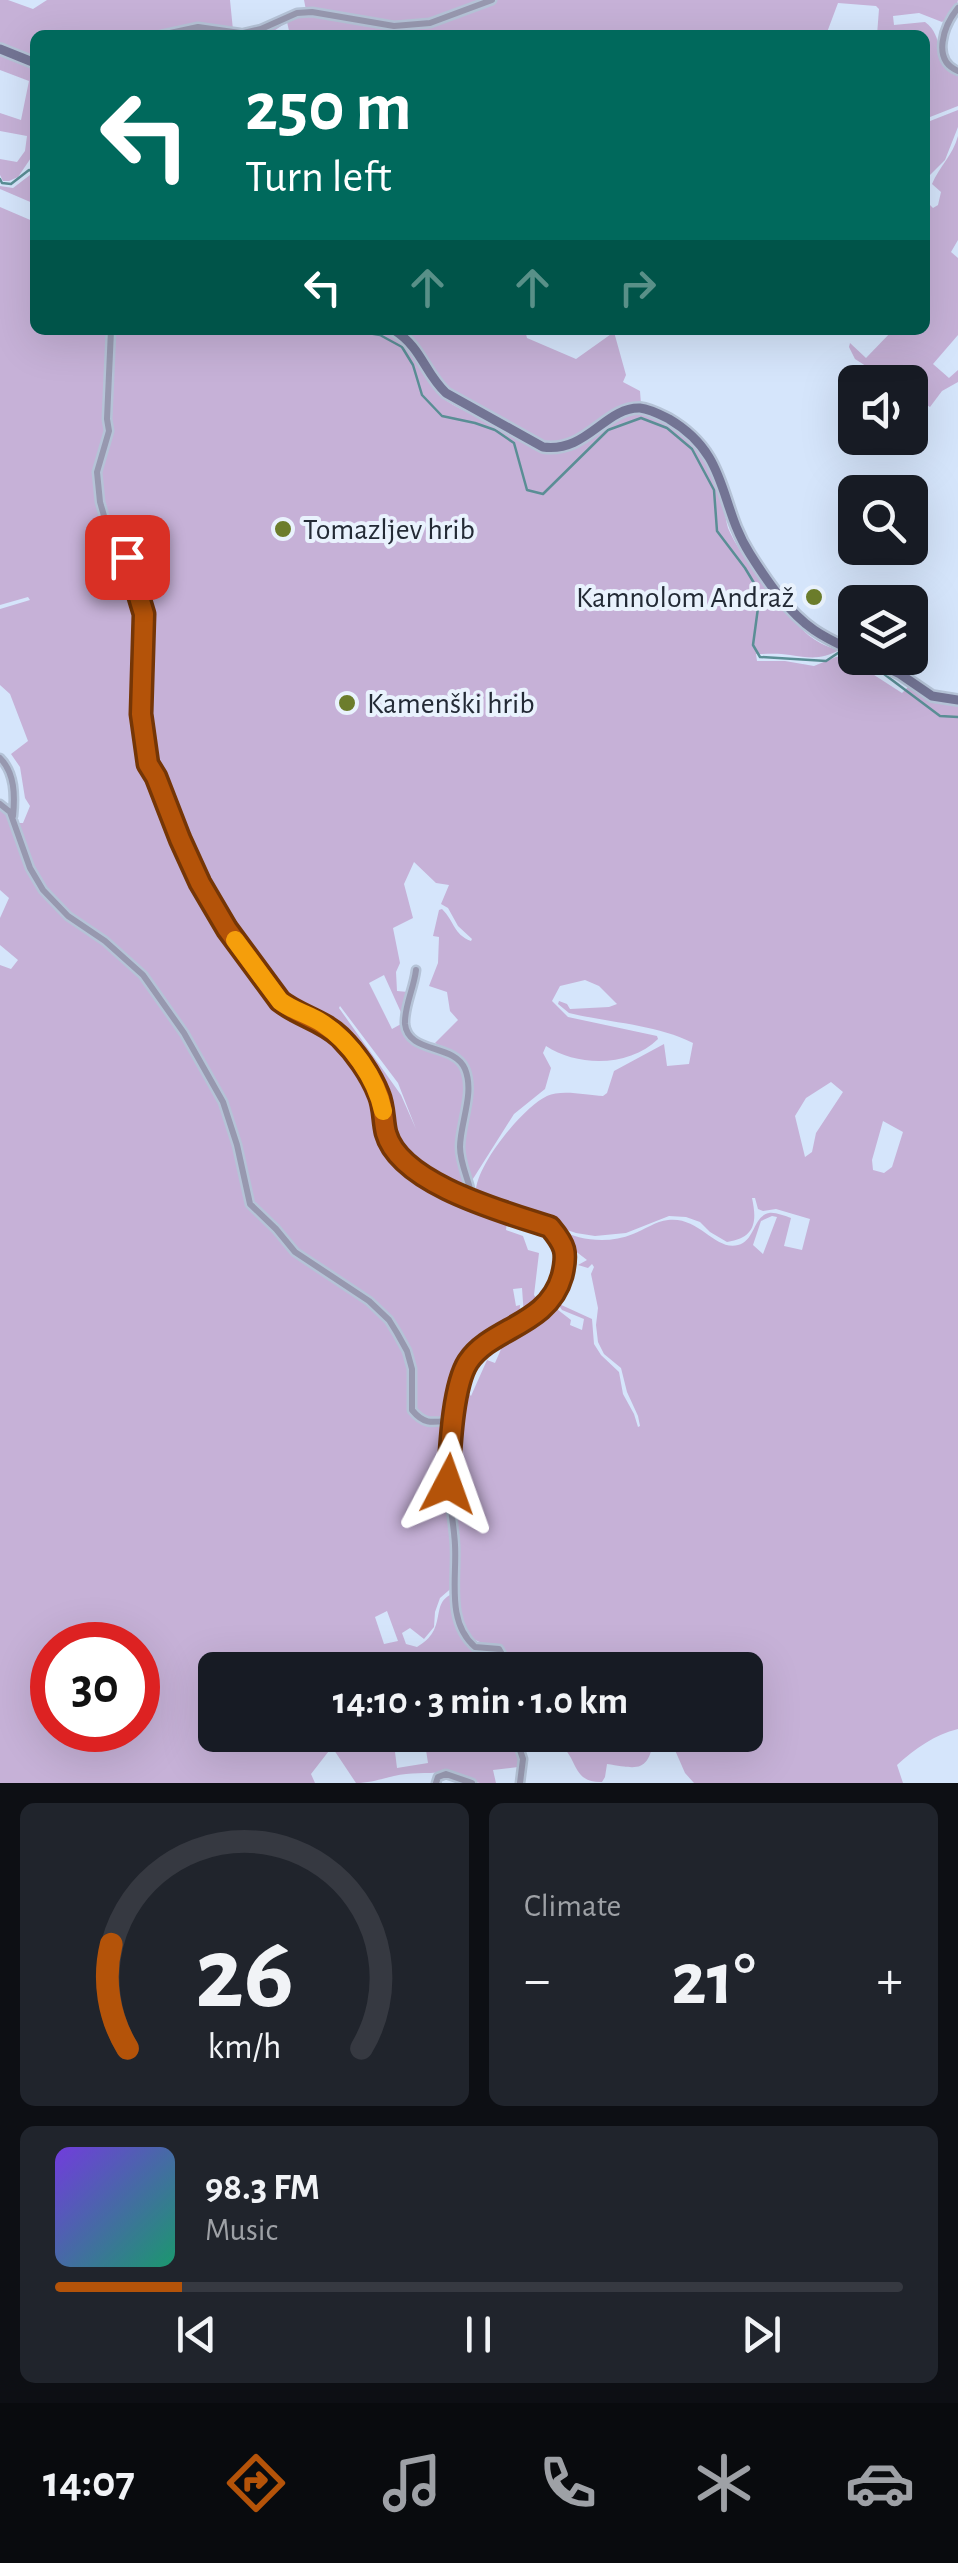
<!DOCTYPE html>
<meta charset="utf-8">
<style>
body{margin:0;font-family:"Alegreya Sans",sans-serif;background:#20242c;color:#f1f3f6;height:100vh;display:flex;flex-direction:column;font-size:38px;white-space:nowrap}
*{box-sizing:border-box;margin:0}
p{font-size:32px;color:#9ea1a6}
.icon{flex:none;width:55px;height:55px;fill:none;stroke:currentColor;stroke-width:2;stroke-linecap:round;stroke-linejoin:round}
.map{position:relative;height:1783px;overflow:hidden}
.drawer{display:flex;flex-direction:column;gap:20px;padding:20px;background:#0d0f14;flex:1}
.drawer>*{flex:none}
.top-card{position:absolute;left:30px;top:30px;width:900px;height:305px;border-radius:15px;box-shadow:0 10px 40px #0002;background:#00695c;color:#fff;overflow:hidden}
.buttons{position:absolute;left:838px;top:365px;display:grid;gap:20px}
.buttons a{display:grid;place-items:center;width:90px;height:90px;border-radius:15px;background:#171b24;box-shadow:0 10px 40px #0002;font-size:50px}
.speed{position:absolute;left:30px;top:1622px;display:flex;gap:20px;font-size:50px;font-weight:700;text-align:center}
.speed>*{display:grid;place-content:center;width:130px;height:130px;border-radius:50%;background:#171b24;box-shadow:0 10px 40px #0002;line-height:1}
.speed .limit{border:15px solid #d22;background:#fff;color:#111}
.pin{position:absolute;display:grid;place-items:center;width:85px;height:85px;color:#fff;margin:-42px;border-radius:20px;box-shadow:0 5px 15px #0006}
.me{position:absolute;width:110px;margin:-55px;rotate:4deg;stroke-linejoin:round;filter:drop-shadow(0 0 8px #0008)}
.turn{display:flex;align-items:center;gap:35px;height:210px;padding:0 50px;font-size:45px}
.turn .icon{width:130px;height:130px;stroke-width:2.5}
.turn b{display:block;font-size:70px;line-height:85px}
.lanes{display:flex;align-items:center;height:95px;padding:0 50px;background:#0003;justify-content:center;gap:50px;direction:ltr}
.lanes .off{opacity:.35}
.big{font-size:75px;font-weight:600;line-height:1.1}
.drawer .card{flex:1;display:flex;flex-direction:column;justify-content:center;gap:15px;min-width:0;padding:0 35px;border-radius:15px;background:#20242c}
.drawer .dial{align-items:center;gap:0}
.dial svg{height:260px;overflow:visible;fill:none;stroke:#363941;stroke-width:7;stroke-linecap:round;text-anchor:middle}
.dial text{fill:#f1f3f6;stroke:none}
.song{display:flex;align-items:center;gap:30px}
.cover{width:120px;height:120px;border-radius:15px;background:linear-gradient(135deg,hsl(260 70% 55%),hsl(160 70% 35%))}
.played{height:10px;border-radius:5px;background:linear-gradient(90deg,#b45309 15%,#363941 15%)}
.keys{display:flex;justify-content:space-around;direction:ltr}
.heat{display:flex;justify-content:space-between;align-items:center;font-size:55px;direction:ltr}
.drawer .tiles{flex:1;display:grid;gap:20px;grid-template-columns:1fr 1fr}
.card:last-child{grid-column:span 2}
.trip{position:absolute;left:198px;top:1652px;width:565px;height:100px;border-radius:15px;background:#171b24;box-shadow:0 10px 40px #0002;font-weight:600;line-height:100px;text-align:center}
.menu{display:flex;height:160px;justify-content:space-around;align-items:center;background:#090b0e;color:#9ea1a6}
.menu .icon{width:70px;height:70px}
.menu .selected{color:#b45309}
.menu b{font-size:45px;color:#f1f3f6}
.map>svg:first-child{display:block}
.green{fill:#c6b1d7;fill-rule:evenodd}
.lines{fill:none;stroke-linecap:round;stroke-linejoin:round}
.stream{stroke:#5a8e95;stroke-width:2.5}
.street-casing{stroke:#b5c3d7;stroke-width:11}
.secondary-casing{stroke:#b5c3d7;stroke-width:14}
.street{stroke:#9798af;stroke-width:6}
.secondary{stroke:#737494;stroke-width:9}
.route-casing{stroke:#753606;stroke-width:25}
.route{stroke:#b45309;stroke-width:18}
.slow{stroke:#f59e0b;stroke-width:18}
.poi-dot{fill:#6c7d2c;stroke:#e9f2fd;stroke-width:4}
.labels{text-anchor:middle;stroke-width:8;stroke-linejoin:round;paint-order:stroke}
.poi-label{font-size:30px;fill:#232a35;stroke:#e9f2fd;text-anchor:start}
</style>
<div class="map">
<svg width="958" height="1783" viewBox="0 0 958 1783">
<rect width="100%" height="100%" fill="#d5e5fb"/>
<!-- green -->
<path class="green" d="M0 0H8L33 9 47 0H230L233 30C207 23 182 25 156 35H35V56L0 44Z
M304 0H958C957 7 948 19 942 22L919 13 893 16 894 25 925 22C945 36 934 63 958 73V106L925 119V35H877L879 9 876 6 838 3 826 35H290L287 22 268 35H243L306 10Z
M0 53 35 69V152L18 177 9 181H3L0 175V159L17 162 25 151 27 136 0 131V113L21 120 29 81 0 70Z
M958 110V127L945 160 925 180V123Z
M958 136V240L951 252 958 258V335L933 364 949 378 958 370V382L942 391 930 407 910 394V382H891L855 359 849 347 850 343 866 358 893 330H925V295L929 291 925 287V258L930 250C924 234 925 220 929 204L933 208 938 205 941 192 932 184C939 167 953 155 958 136Z
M30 175 35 176V204L0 189V186L13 188Z
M0 207 35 222V330H109L110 339 104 419 106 431 95 469 97 501 108 533 126 559 139 598 142 626 138 714 146 766 171 820 178 842 219 920 275 1000 291 1012 324 1027 356 1059 378 1096 386 1139 394 1154 432 1186 472 1202 473 1206 481 1209 484 1206 508 1216 506 1230 523 1236 528 1250 539 1253 534 1295 541 1305 529 1315 524 1316 522 1288 513 1289 516 1306 520 1305 519 1321 507 1331 503 1323 477 1337 474 1344 481 1346C458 1362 461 1388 451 1413 444 1418 439 1421 430 1420 404 1417 416 1384 414 1367 412 1357 407 1346 402 1338 381 1297 335 1281 301 1254 291 1246 284 1234 275 1225L274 1228C282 1238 289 1250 300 1258 336 1285 389 1304 405 1350 413 1371 407 1391 411 1413L420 1422 443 1425 451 1428 446 1479 452 1529 455 1585 440 1598 435 1612 434 1627 424 1639 410 1628 402 1633 406 1644 417 1647C449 1629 429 1604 452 1594 455 1609 453 1628 463 1641 479 1663 497 1636 503 1670H215V1735H513L519 1759 518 1767 493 1770 496 1783C490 1783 485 1783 480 1783 467 1781 456 1770 442 1772 427 1774 410 1772 394 1776 381 1779 370 1783 356 1783L332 1747 311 1774 315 1783H0V965L11 969 18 960 0 945V918L9 898 0 890V806L5 810 4 813 18 823H23L30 806 25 798 20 767 11 754 28 741 10 694 0 685V609L30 600 28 597 0 605ZM387 1611 398 1641 384 1644 375 1617ZM52 1645H138V1730H52ZM424 1737 428 1763 397 1768 394 1744Z
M114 330H380C423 347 414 369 440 395 454 409 478 415 494 424 511 433 529 449 548 452 592 460 608 399 659 417 670 422 682 429 690 438 705 454 718 477 723 498 725 508 725 518 728 528 739 555 788 619 811 637 819 643 829 648 839 650 821 660 810 658 790 655 779 653 767 654 756 654L757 661H785L814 666 836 657 846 656 862 660 871 673 902 693 909 686 931 700 958 705V1729C934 1735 916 1748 897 1765L903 1783H694L685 1773 671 1741 660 1735H745V1670H509L505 1650C491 1642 474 1646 465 1630 453 1611 460 1589 459 1568 457 1539 452 1511 451 1482 450 1456 456 1414 463 1388L471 1396 487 1360 495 1363 502 1347 496 1342 506 1337 511 1342 518 1337 515 1332 547 1306H553L571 1320 570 1325 582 1330 584 1319 562 1310 557 1303 592 1319 594 1344 601 1355 619 1372 623 1394 634 1414 638 1427 640 1426 638 1416 627 1392 621 1368 604 1354 598 1342 596 1325 598 1308 591 1274 594 1267 592 1264 588 1268 578 1265 587 1260 574 1250 571 1256H569L558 1229C580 1241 609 1244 633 1234 644 1230 656 1221 668 1220 699 1216 715 1251 738 1245 755 1241 753 1216 769 1213 775 1212 785 1216 791 1218L784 1246 802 1250 810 1219 776 1209 763 1211 758 1209 755 1198H752C757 1221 756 1238 727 1242L710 1232 700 1222 686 1217 669 1216 626 1233 595 1236 576 1233 520 1214 519 1210 516 1212 476 1197C471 1170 523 1107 547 1096 561 1089 587 1095 603 1096L607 1093 614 1071 664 1044 667 1066 689 1064 693 1043C655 1024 610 1023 569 1013L558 1004 559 1001 567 1004 570 1009 609 1007 617 1004 599 986 585 980 560 986 552 1001 568 1017 657 1036 658 1039C630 1067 578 1067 546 1046L543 1053 551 1068 545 1089 514 1114 471 1182 462 1149 470 1093 468 1069 457 1055 435 1043 458 1020 450 1011 447 992 429 986 438 963 439 937 433 936 439 910 442 909C455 922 453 934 471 941L472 939 458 926 448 908 441 904 449 885 436 883 414 862 404 884 413 918 393 928 400 963 396 972 397 991 408 992C399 1062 439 1030 462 1065 475 1086 459 1120 458 1143 458 1160 473 1180 462 1195L432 1180 398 1151 391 1140 380 1092 368 1069 333 1028 283 1001 270 985 224 921 183 839 151 764 144 715 147 613 141 589 129 555 107 520 103 502 100 470 101 460 111 429 109 419ZM384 975 404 1019 401 1024 392 1029 369 983ZM340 1006 398 1083 416 1129 401 1095 339 1008ZM831 1082 843 1092 816 1133 812 1152 805 1157 795 1116 806 1098ZM883 1121 903 1132 892 1167 884 1173 873 1170 872 1160ZM772 1216 777 1217 763 1254 753 1245 761 1221Z
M404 330H525L527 338 576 359 614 332 626 375 623 382 640 391 641 404 571 442 565 444 546 443 447 389C430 371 423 347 404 330Z
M522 1735H655C648 1773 640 1769 607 1764L605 1777 602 1782C570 1783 579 1755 557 1743L536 1748 529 1746Z"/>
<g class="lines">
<!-- stream -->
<path class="stream" d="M0 179 2 183 11 184 29 170 35 172
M350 330 380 335 402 347 413 365 422 395 442 416 475 423 495 430 514 443 527 490 543 494 608 430 641 418 667 428 692 449 714 490 717 531 745 568 760 593 753 645 760 657 826 661 841 651 855 657
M872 665 940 716 958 717"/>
<!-- street casing -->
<g class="street-casing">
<path id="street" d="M958 8C944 25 931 60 958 71
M161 35 198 27 240 33
M235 35 261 29 297 13 312 12 394 26 430 23 492 0
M111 330 107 419 109 431 97 472 100 502 107 526 127 557 144 614 141 714 148 763 156 777 180 839 201 883 227 929 280 1001C299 1016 322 1020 340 1037 355 1052 372 1074 379 1095 384 1107 383 1121 386 1133 400 1185 504 1212 549 1227 565 1245 568 1253 562 1276 548 1327 480 1331 465 1369 452 1401 448 1449 449 1483 449 1504 454 1524 455 1545 457 1578 446 1622 475 1647L499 1649 504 1658 506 1670
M0 758C15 773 15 796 13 816
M0 804 10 812 30 868 43 890 68 916 105 941 143 975 184 1033 223 1102 237 1145 250 1204 276 1229 295 1252 369 1301 389 1320 397 1333 407 1351 412 1369V1410C425 1426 434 1422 452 1420
M416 970C414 988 404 1007 405 1024 408 1054 454 1043 465 1069 475 1093 460 1123 460 1147 460 1163 468 1178 471 1193
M515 1735 523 1759 520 1783
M436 1783 438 1777 446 1774 472 1783"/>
</g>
<!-- secondary casing -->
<g class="secondary-casing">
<path id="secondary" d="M0 49 35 63
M394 330C422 348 424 372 446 393L543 447C587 453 605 407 640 408 650 409 661 415 669 419 730 455 718 504 750 554 767 581 788 612 814 630 827 639 841 645 855 652
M867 658 900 674 932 696 958 700"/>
</g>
<!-- street -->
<use href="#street" class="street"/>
<!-- secondary -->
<use href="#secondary" class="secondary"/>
</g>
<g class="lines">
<!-- route casing -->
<g class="route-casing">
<path id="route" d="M127 557 144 614 141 714 148 764 156 777 180 839 200 883 227 929 280 1001C299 1016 322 1020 340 1037 355 1052 371 1074 379 1095 384 1107 383 1121 386 1133 400 1184 504 1212 550 1227 565 1245 568 1252 562 1276 548 1326 491 1327 468 1362 452 1387 450 1453 448 1484"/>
</g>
<!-- route -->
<use href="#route" class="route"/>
<!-- slow -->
<path class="slow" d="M235 940 280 1001C293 1011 308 1014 322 1023 351 1042 376 1078 383 1111"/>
</g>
<!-- markers -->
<g class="poi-dot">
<circle cx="283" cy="529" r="10"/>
<circle cx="814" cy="597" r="10"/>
<circle cx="347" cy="703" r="10"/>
</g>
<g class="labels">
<!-- poi labels -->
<g class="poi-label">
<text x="303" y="539">Tomazljev hrib</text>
<text x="794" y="607" text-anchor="end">Kamnolom Andraž</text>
<text x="367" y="713">Kamenški hrib</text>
</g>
</g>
</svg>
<div class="buttons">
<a><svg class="icon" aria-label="sound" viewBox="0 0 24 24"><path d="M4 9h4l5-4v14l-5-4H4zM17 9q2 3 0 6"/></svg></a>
<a><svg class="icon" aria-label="search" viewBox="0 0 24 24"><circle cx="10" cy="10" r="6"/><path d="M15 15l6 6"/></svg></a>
<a><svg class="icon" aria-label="layers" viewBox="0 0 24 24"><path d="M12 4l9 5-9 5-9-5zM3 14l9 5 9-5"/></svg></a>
</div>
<div class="speed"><div class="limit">30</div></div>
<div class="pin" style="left:127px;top:557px;background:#d93025"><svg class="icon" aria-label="arrive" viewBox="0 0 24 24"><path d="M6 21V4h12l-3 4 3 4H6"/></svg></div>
<svg class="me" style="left:448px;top:1484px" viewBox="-20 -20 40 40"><path d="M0-17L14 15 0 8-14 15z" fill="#b45309" stroke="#fff" stroke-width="4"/></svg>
<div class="trip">14:10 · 3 min · 1.0 km</div>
<div class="top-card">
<div class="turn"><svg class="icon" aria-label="left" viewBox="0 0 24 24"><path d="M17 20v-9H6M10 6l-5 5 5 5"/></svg><div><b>250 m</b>Turn left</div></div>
<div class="lanes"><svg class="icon" aria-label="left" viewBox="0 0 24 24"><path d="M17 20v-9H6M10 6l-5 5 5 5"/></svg><svg class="icon off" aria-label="ahead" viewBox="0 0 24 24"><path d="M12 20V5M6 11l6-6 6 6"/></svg><svg class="icon off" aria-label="ahead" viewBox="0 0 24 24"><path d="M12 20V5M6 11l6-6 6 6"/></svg><svg class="icon off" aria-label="right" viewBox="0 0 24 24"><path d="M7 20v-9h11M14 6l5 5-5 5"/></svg></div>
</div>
</div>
<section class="drawer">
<div class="tiles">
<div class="card dial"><svg viewBox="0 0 100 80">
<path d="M14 69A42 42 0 1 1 86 69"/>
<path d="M14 69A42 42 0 0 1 9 37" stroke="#b45309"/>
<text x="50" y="56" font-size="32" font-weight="700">26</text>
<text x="50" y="72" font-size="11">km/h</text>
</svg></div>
<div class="card"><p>Climate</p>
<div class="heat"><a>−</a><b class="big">21°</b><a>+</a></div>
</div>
<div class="card">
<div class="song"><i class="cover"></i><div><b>98.3 FM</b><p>Music</p></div></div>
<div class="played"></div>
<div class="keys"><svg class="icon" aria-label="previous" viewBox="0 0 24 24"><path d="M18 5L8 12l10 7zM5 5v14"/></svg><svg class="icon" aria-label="pause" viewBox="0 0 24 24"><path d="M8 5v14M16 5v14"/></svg><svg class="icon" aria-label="next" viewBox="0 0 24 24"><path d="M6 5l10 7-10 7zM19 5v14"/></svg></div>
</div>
</div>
</section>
<nav class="menu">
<b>14:07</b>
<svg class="icon selected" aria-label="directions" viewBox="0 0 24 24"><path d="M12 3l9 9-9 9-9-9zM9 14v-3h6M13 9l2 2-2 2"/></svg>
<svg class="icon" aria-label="music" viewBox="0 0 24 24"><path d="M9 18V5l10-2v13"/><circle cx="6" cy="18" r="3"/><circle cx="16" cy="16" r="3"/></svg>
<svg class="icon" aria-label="phone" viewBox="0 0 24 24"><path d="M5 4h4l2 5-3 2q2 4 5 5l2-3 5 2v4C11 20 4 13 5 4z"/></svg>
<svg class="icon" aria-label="climate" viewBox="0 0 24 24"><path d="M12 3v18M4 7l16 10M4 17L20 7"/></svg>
<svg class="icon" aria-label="car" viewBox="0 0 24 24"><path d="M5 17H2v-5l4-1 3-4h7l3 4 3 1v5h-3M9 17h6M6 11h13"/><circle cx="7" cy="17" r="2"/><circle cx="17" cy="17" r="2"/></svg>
</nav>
